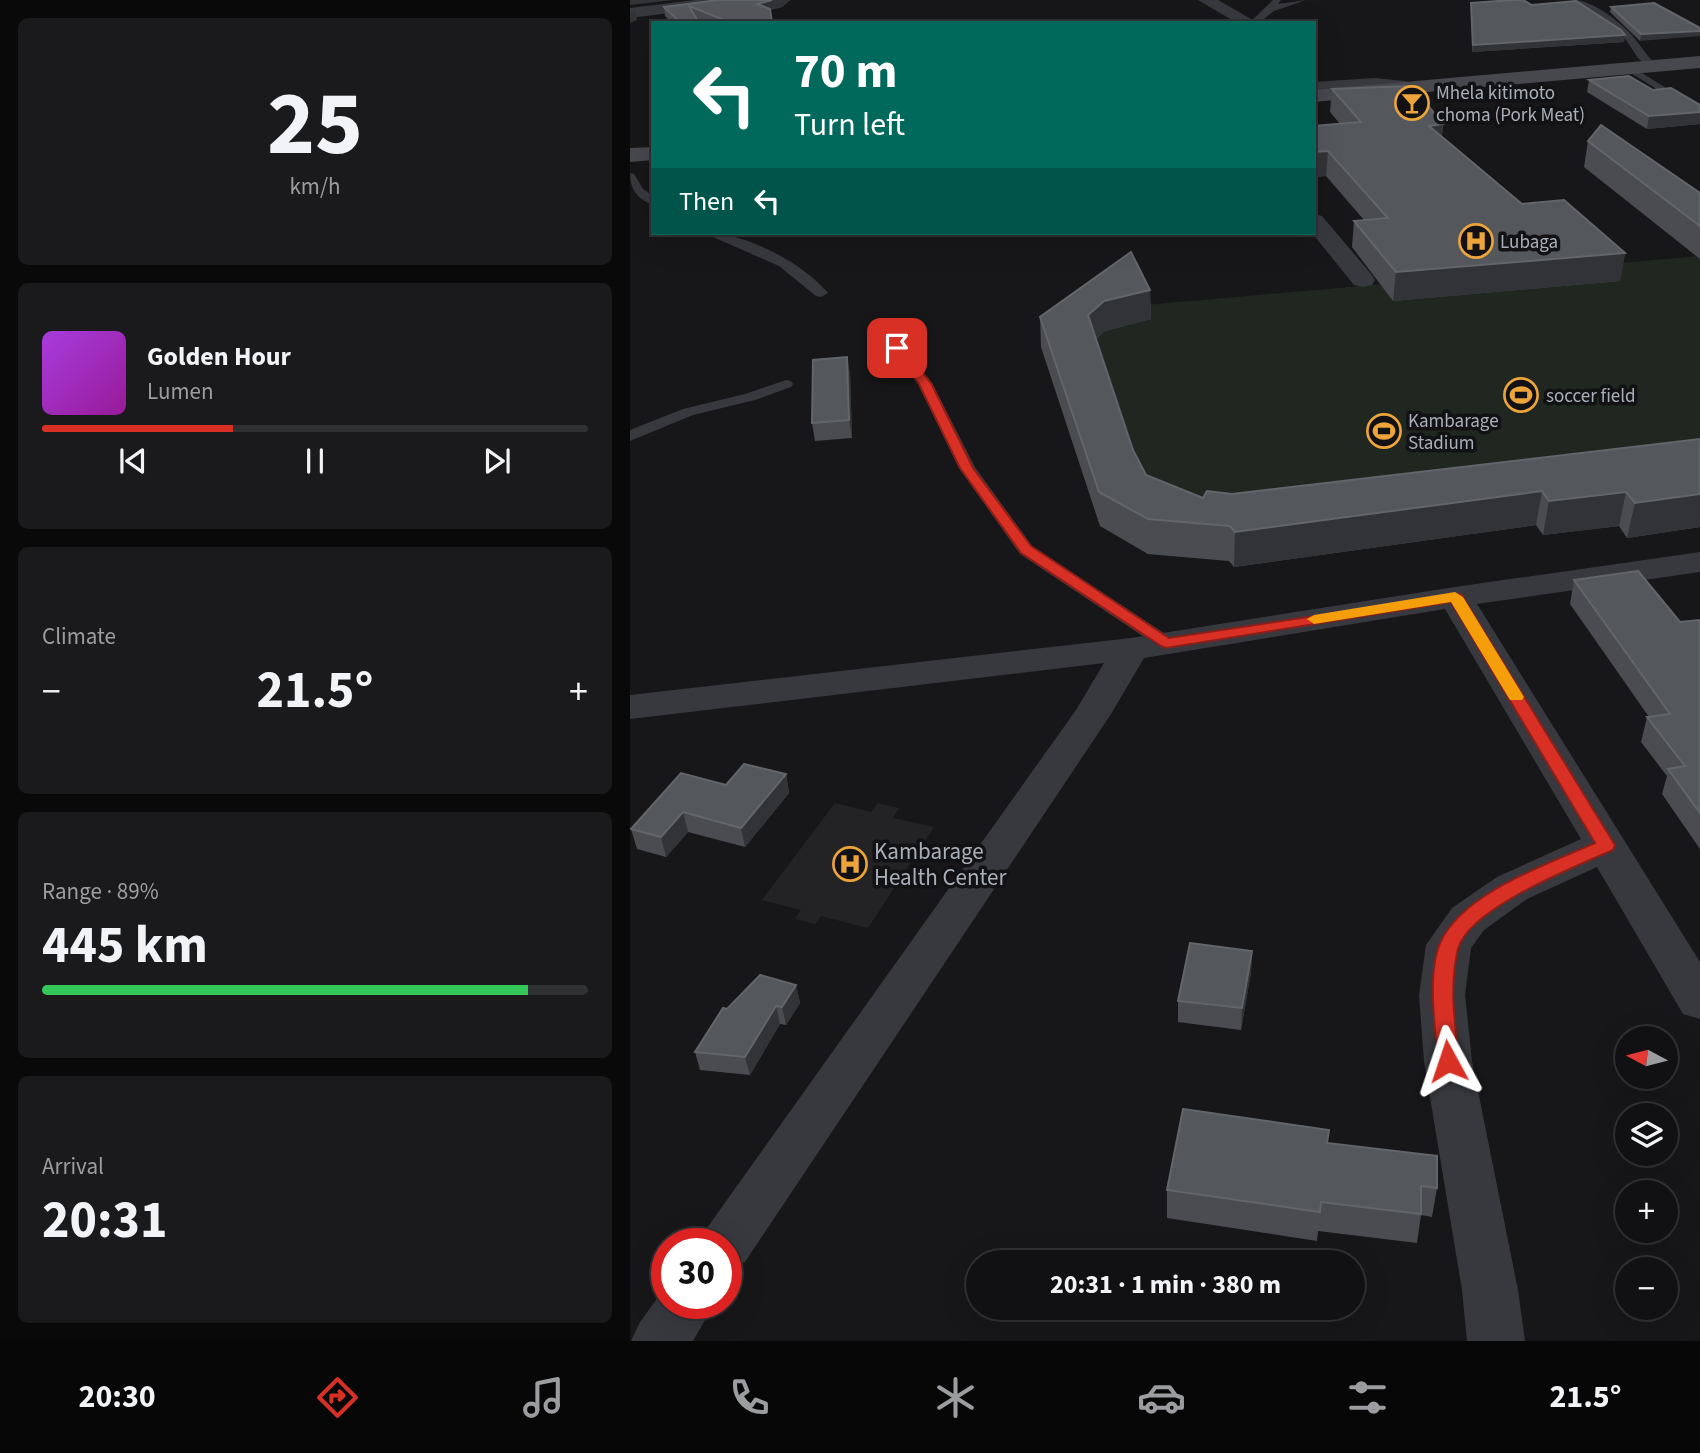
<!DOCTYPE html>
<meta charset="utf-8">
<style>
body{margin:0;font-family:"Source Sans 3",sans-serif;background:#1a1a1c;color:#f1f3f6;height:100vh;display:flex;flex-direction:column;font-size:26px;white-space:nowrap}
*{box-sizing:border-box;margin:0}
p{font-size:23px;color:#9c9da0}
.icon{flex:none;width:38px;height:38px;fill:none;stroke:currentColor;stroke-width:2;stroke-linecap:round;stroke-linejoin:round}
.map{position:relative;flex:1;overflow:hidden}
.side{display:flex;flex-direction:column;gap:18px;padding:18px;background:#09090a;width:630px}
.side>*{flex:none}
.banner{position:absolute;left:21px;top:21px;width:665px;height:214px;border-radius:0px;box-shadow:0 7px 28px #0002,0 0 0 2px #303133;background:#00695c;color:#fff;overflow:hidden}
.needle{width:46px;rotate:277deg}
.tools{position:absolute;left:985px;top:1026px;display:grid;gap:14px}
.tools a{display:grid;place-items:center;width:63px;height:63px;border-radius:50%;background:#111113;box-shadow:0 7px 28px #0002,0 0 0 2px #303133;font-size:35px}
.speed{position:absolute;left:21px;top:1228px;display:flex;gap:14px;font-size:35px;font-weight:700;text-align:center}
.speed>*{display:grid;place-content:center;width:91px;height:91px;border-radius:50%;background:#111113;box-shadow:0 7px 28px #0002,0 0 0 2px #303133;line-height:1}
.speed .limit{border:10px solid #d22;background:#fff;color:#111}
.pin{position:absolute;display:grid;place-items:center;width:60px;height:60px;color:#fff;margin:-30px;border-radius:14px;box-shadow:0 4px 10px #0006}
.me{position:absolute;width:77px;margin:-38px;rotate:355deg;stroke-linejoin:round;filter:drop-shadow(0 0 5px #0008)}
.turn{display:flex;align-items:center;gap:24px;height:147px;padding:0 28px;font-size:32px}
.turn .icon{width:91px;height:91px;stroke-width:2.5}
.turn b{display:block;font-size:49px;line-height:60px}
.then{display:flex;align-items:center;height:66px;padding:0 28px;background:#0003;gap:14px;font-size:26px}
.big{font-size:52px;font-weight:700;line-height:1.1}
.side .card{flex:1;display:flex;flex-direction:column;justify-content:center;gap:10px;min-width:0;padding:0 24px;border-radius:10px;background:#1a1a1c}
.side .dial{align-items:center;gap:0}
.dial b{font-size:91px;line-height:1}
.song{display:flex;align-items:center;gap:21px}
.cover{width:84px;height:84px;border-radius:10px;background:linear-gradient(135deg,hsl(280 70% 55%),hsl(300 70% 35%))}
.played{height:7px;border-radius:4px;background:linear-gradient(90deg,#d93025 35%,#303133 35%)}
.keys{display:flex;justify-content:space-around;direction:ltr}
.heat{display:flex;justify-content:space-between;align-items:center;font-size:38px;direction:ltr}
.charge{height:10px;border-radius:5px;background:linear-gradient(90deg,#34c759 89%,#303133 0)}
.trip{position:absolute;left:336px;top:1250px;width:399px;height:70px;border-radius:35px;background:#111113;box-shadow:0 7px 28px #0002,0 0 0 2px #303133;font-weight:700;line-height:70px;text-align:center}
.dock{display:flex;height:112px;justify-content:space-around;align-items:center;background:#070708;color:#9c9da0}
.dock .icon{width:49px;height:49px}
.dock .active{color:#d93025}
.dock b{font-size:32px;color:#f1f3f6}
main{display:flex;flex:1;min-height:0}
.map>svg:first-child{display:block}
.built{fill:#232326}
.green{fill:#1f2720}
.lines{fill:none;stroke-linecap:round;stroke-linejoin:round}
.lane{fill:#38393e;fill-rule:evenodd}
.street{fill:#38393e;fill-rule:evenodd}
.secondary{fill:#46484e;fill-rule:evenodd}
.wall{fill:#4a4c51}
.shaded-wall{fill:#313336}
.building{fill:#54575c;stroke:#62656a;stroke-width:2}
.route{fill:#d93025;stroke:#8d1f18;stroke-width:2}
.slow{fill:#f59e0b}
.labels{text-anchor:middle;stroke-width:7;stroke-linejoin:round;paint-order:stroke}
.far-poi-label{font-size:19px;fill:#a9afb8;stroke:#121214;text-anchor:start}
.poi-label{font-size:23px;fill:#a9afb8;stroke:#121214;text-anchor:start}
</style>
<main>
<section class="side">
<div class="card dial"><b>25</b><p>km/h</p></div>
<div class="card">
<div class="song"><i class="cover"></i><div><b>Golden Hour</b><p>Lumen</p></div></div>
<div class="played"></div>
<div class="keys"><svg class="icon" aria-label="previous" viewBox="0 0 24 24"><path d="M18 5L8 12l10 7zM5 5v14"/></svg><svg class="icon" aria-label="pause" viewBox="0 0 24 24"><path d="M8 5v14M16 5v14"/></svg><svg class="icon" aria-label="next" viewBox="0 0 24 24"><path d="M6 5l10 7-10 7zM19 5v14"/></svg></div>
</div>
<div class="card"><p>Climate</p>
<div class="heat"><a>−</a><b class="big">21.5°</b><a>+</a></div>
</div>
<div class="card"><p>Range · 89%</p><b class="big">445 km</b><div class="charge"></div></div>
<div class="card"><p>Arrival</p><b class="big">20:31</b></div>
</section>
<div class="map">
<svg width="1070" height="1341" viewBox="0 0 1070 1341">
<rect width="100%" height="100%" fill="#171719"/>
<!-- built -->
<path class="built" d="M205 803 241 812 248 803 269 808 263 818 304 827 238 928 191 916 185 924 165 919 171 910 132 900Z"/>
<!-- green -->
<path class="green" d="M1070 256V527L997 538 989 526 913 535 906 525 604 567 599 561 518 554 470 526 411 347 482 308Z"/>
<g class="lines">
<!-- lane -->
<path class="lane" d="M643 0H651L648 4 676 0 644 11 629 23H619Z
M944 0C960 0 985 18 997 30 1008 40 1014 54 1026 64V68H1020L1008 58 992 34Z
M999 65 1070 109V116L996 70 994 68Z
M0 173 4 174 13 189 23 196V205C7 199 0 189 0 173Z
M74 233C113 231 173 263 198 293L191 297 186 296 149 266Z
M259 318 266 322 274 347 302 383 345 467 402 546 543 639 545 643 543 647H529L390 554 329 468 288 384 260 348 252 322Z
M156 380 161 381 163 384 161 387 125 400 63 415 0 441V430L53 409 115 394Z"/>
<!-- street -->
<path class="street" d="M65 0H111L103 5 0 18V8Z
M568 0H588L628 23H607Z
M744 78 775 81 784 87 775 93 744 90 684 94V82Z
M684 214 692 216 742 275 745 280 742 285 733 287 724 285 682 233H684Z
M1070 552V572L847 604 1070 962V1019L1053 1014 967 867 897 899 854 930 841 948 835 995 842 1061 888 1290 895 1341H837L832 1290 794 1061 789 995 796 945 822 908 867 877 951 839 815 609 514 658 481 714 115 1262 96 1269V1244H69L77 1228 446 710 474 663 0 719V695L501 638 825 587Z
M37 1285V1304H84L63 1341H1L10 1322Z"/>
<!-- secondary -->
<path class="secondary" d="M1070 56V68L684 102V90Z
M23 147V160L0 162V148Z"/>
</g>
<!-- wall -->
<path class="wall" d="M89 0H160L152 7 140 10 142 23H79L66 18 69 23H42L35 16 34 7Z
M841 3 902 5 995 35 994 42 842 52Z
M1024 3 1010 41 980 12 981 7Z
M959 80 1023 90 1070 105V124L1017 129 957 92Z
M702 89 813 124 812 136 892 204 995 253 990 281 763 301 722 247 724 221 734 220 696 176 684 177 710 124 700 112Z
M958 141 1070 193V259L954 167Z
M520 290 521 319 475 331 466 339 503 450 516 475 573 498 1070 439V527L997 538 989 526 913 535 906 525 604 567 599 561 518 554 470 526 411 347 410 317Z
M217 357 220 374 222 438 185 441 182 423Z
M944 580 1050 622 1070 620V849L1032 794 1037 776 1011 742 1017 717H1019L940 604Z
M156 774 159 793 115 847 58 832 36 857 7 849 1 829 96 785Z
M622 951 621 972 611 1030 548 1022V1001Z
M166 985 170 1003 156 1025 150 1024 120 1075 70 1070 65 1052 97 1009Z
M697 1143 807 1188 802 1217 791 1215 787 1243 688 1231 687 1241 537 1218V1190Z"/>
<!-- shaded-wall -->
<path class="shaded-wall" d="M0 0H43L0 5Z
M142 0H160L152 7 128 13 127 4Z
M5 10 7 20 0 23V13Z
M1070 31V36L1010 41 1011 34Z
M995 35 994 42 842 52 843 45Z
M1070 112V124L1017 129 1019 116Z
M813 124 811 149 799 126Z
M698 151 696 176 684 177V152Z
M995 253 990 281 763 301 766 272Z
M520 290 521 319 475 331 458 345V315L474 301Z
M217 357 220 374 222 438 219 420Z
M1070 482V527L997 538 1005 503Z
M912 491 906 525 604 567 605 532Z
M996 492 989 526 913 535 919 501Z
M156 774 159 793 115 847 111 828Z
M53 812 58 832 36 857 31 837Z
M622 951 621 972 611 1030 612 1008Z
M166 985 170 1003 156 1025 152 1007Z
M146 1006 150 1024 120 1075 115 1057Z"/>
<!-- building -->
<path class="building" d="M89 0H142L127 4 140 9 142 23H102L59 6 69 23H51L34 7Z
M882 0H893L902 5 946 1 991 30 995 35 843 45 841 3Z
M1024 3 1070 28V31L1011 34 981 7Z
M999 76 1023 90 1041 88 1070 105V112L1019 116 959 80Z
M782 86 813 124 799 126 892 204 934 200 995 253 766 272 724 221 758 218 698 151 684 152V126L731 122 702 89Z
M971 125 1070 193V226L958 141Z
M501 252 520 290 474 301 458 315 503 450 516 475 573 498 577 491 602 494 1070 439V494L1005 503 996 492 919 501 912 491 605 532 600 526 518 519 469 492 410 317Z
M217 357 219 420 182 423 183 360Z
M1008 571 1050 622 1070 620V813L1038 769 1055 766 1017 717 1040 714 944 580Z
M114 764 156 774 111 828 53 812 31 837 1 829 51 773 96 785Z
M560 943 622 951 612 1008 548 1001Z
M130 975 166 985 152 1007 146 1006 115 1057 65 1052 93 1008 97 1009Z
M553 1109 699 1130 697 1143 807 1156V1188L791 1186V1214L691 1202 690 1212 537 1190Z"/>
<!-- route -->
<path class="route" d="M263 346H271L301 383 343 468 401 546 539 638 831 594 985 845 983 850C945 867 839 908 828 949 819 986 825 1024 829 1061L826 1067 818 1069 811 1067 808 1061C805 1028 797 974 810 943 833 892 918 864 965 843L821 602 536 648 531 646 391 553 330 468 289 384 261 348Z"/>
<!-- slow -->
<path class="slow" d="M825 592 833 597 894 697 892 700H880L821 602 684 624 677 619 684 615Z"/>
<!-- icons -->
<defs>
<g id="bar-ring" transform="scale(1.75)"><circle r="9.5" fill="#121214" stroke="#eda53b" stroke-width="1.5"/><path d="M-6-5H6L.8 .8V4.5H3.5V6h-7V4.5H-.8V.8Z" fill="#eda53b"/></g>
<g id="hospital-ring" transform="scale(1.75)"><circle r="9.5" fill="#121214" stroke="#eda53b" stroke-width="1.5"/><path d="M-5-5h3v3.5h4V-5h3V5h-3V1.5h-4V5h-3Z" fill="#eda53b"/></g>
<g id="stadium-ring" transform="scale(1.75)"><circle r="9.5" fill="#121214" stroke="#eda53b" stroke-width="1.5"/><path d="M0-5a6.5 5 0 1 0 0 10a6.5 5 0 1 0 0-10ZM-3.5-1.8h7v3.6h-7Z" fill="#eda53b"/></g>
</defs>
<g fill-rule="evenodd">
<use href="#bar-ring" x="782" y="103"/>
<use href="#hospital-ring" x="846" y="241"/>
<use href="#stadium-ring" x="891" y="395"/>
<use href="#stadium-ring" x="754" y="431"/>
<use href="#hospital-ring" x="220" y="864"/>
</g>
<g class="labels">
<!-- far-poi labels -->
<g class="far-poi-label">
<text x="806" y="99">Mhela kitimoto<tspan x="806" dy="22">choma (Pork Meat)</tspan></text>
<text x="870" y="248">Lubaga</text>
<text x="916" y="402">soccer field</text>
<text x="778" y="427">Kambarage<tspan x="778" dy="22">Stadium</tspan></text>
</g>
<!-- poi labels -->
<g class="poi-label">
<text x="244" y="859">Kambarage<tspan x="244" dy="26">Health Center</tspan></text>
</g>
</g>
</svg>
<div class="tools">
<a><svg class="needle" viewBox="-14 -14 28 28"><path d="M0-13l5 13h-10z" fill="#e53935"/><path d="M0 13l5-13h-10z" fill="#9c9da0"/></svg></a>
<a><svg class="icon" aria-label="layers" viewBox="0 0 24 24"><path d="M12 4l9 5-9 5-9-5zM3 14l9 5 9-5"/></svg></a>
<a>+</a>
<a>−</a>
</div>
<div class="speed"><div class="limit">30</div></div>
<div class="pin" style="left:267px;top:348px;background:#d93025"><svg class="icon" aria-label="arrive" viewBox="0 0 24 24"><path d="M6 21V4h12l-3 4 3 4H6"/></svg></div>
<svg class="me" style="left:818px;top:1061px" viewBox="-20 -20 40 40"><path d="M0-17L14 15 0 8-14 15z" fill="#d93025" stroke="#fff" stroke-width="4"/></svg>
<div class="trip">20:31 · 1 min · 380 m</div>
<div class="banner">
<div class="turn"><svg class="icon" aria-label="left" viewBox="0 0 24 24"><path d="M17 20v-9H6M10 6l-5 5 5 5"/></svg><div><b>70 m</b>Turn left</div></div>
<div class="then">Then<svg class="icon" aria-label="left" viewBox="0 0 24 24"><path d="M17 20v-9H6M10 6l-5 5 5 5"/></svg></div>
</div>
</div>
</main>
<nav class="dock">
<b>20:30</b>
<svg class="icon active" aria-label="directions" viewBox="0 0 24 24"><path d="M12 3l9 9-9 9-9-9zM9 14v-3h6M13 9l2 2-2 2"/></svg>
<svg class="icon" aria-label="music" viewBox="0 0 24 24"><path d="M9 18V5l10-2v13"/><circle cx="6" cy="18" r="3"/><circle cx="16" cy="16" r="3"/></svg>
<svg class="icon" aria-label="phone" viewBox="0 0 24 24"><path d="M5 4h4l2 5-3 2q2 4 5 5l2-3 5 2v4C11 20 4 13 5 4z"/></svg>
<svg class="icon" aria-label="climate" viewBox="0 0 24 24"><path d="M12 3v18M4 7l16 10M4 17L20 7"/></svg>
<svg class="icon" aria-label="car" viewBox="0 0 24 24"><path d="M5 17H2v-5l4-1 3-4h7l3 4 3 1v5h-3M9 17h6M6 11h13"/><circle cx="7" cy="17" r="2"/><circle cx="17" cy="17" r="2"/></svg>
<svg class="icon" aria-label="filters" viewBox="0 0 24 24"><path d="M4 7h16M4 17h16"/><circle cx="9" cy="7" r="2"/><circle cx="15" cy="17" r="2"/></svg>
<b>21.5°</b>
</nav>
